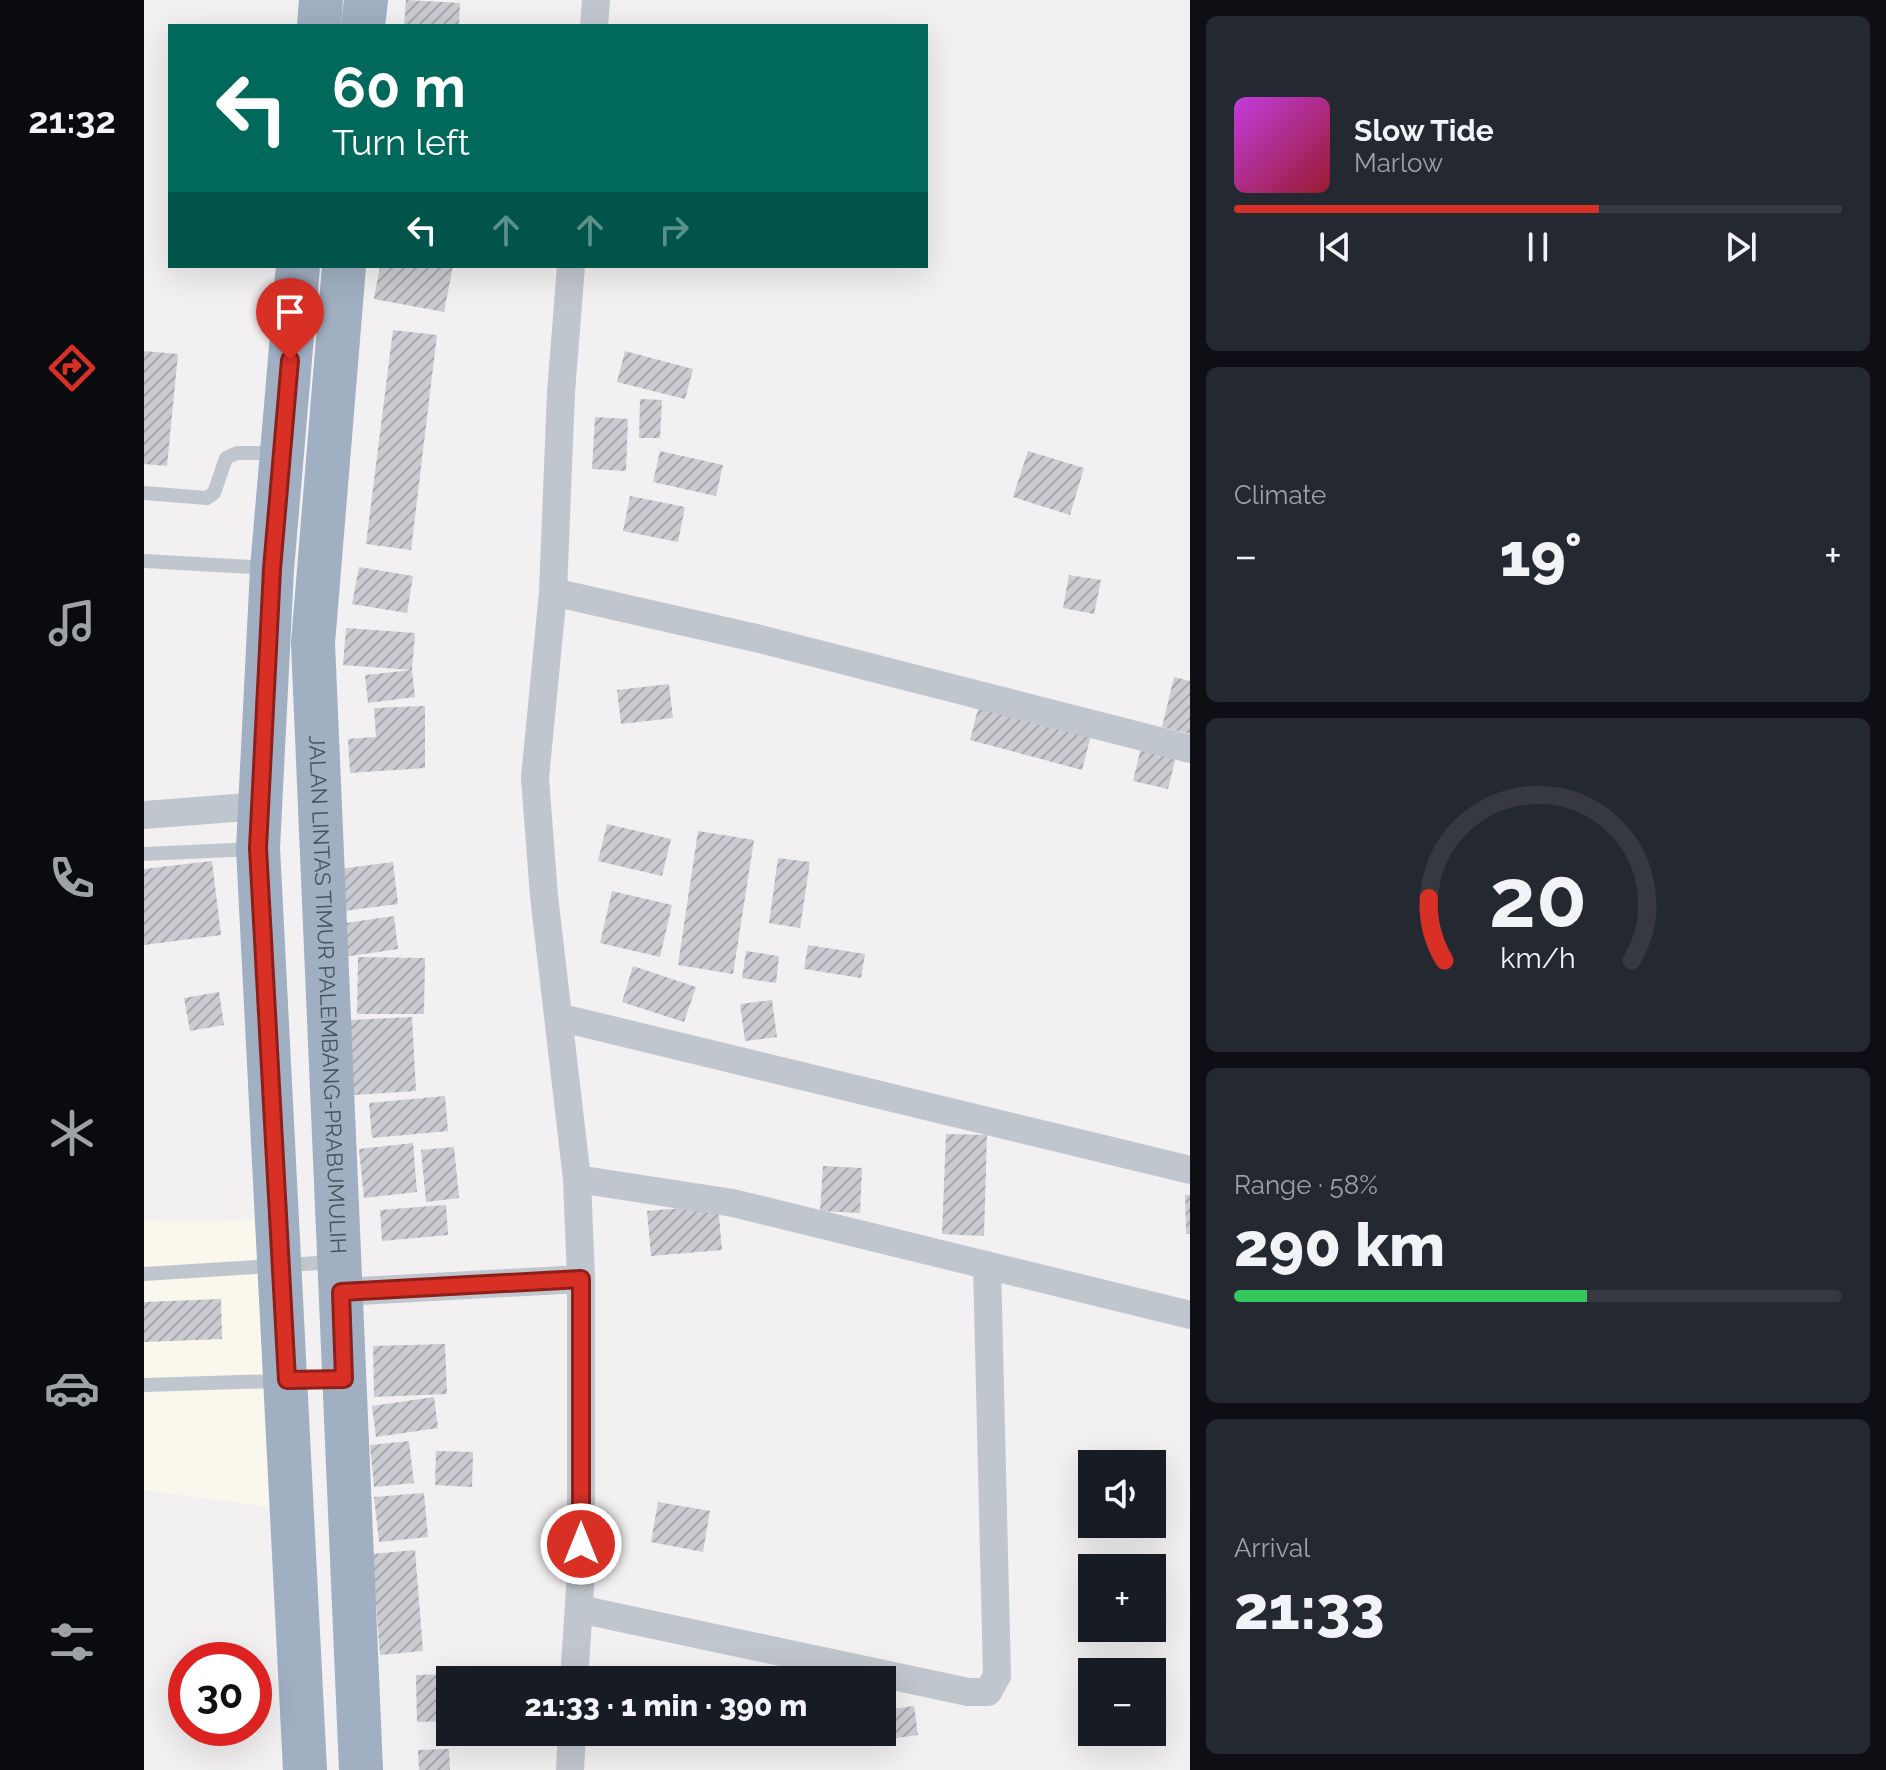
<!DOCTYPE html>
<meta charset="utf-8">
<style>
body{margin:0;font-family:Raleway,sans-serif;background:#242831;color:#f1f3f6;height:100vh;display:flex;flex-direction:column;font-size:30px;white-space:nowrap}
*{box-sizing:border-box;margin:0}
p{font-size:26px;color:#9ea1a6}
.icon{flex:none;width:44px;height:44px;fill:none;stroke:currentColor;stroke-width:2;stroke-linecap:round;stroke-linejoin:round}
.map{position:relative;flex:1;overflow:hidden}
.drawer{display:flex;flex-direction:column;gap:16px;padding:16px;background:#0d0f14;width:696px}
.drawer>*{flex:none}
.guide{position:absolute;left:24px;top:24px;width:760px;height:244px;border-radius:0px;box-shadow:0 8px 32px #0002;background:#00695c;color:#fff;overflow:hidden}
.fabs{position:absolute;left:934px;top:1450px;display:grid;gap:16px}
.fabs a{display:grid;place-items:center;width:88px;height:88px;border-radius:0px;background:#171b24;box-shadow:0 8px 32px #0002;font-size:40px}
.speed{position:absolute;left:24px;top:1642px;display:flex;gap:16px;font-size:40px;font-weight:700;text-align:center}
.speed>*{display:grid;place-content:center;width:104px;height:104px;border-radius:50%;background:#171b24;box-shadow:0 8px 32px #0002;line-height:1}
.speed .limit{border:12px solid #d22;background:#fff;color:#111}
.pin{position:absolute;display:grid;place-items:center;width:68px;height:68px;color:#fff;margin:-82px -34px;border-radius:50% 50% 50% 0;rotate:-45deg;box-shadow:0 0 8px #0007}
.pin .icon{rotate:45deg}
.me{position:absolute;width:88px;margin:-44px;rotate:0deg;stroke-linejoin:round;filter:drop-shadow(0 0 6px #0008)}
.turn{display:flex;align-items:center;gap:28px;height:168px;padding:0 32px;font-size:36px}
.turn .icon{width:104px;height:104px;stroke-width:2.5}
.turn b{display:block;font-size:56px;line-height:68px}
.lanes{display:flex;align-items:center;height:76px;padding:0 32px;background:#0003;justify-content:center;gap:40px;direction:ltr}
.lanes .off{opacity:.35}
.big{font-size:60px;font-weight:800;line-height:1.1}
.drawer .card{flex:1;display:flex;flex-direction:column;justify-content:center;gap:12px;min-width:0;padding:0 28px;border-radius:12px;background:#242831}
.drawer .dial{align-items:center;gap:0}
.dial svg{height:208px;overflow:visible;fill:none;stroke:#363941;stroke-width:7;stroke-linecap:round;text-anchor:middle}
.dial text{fill:#f1f3f6;stroke:none}
.song{display:flex;align-items:center;gap:24px}
.cover{width:96px;height:96px;border-radius:12px;background:linear-gradient(135deg,hsl(290 70% 55%),hsl(350 70% 35%))}
.played{height:8px;border-radius:4px;background:linear-gradient(90deg,#d93025 60%,#363941 60%)}
.keys{display:flex;justify-content:space-around;direction:ltr}
.heat{display:flex;justify-content:space-between;align-items:center;font-size:44px;direction:ltr}
.charge{height:12px;border-radius:6px;background:linear-gradient(90deg,#34c759 58%,#363941 0)}
.trip{position:absolute;left:292px;top:1666px;width:460px;height:80px;border-radius:0px;background:#171b24;box-shadow:0 8px 32px #0002;font-weight:800;line-height:80px;text-align:center}
main{display:flex;flex:1;min-height:0}
.tabs{display:flex;flex-direction:column;width:144px;justify-content:space-around;align-items:center;background:#090b0e;color:#9ea1a6}
.tabs .icon{width:56px;height:56px}
.tabs .on{color:#d93025}
.tabs b{font-size:36px;color:#f1f3f6}
.map>svg:first-child{display:block}
.commercial{fill:#faf7ec}
.building{fill:url(#building-hatch)}
.lines{fill:none;stroke-linecap:round;stroke-linejoin:round}
.service{stroke:#c0c6cd;stroke-width:14}
.minor{stroke:#c0c6cd;stroke-width:28}
.trunk{stroke:#a0afc2;stroke-width:44}
.route-casing{stroke:#8d1f18;stroke-width:20}
.route{stroke:#d93025;stroke-width:14}
.labels{text-anchor:middle;stroke-width:6;stroke-linejoin:round;paint-order:stroke}
.street-label{font-size:22px;fill:#4a525b;stroke:#fff}
</style>
<main>
<nav class="tabs">
<b>21:32</b>
<svg class="icon on" aria-label="directions" viewBox="0 0 24 24"><path d="M12 3l9 9-9 9-9-9zM9 14v-3h6M13 9l2 2-2 2"/></svg>
<svg class="icon" aria-label="music" viewBox="0 0 24 24"><path d="M9 18V5l10-2v13"/><circle cx="6" cy="18" r="3"/><circle cx="16" cy="16" r="3"/></svg>
<svg class="icon" aria-label="phone" viewBox="0 0 24 24"><path d="M5 4h4l2 5-3 2q2 4 5 5l2-3 5 2v4C11 20 4 13 5 4z"/></svg>
<svg class="icon" aria-label="climate" viewBox="0 0 24 24"><path d="M12 3v18M4 7l16 10M4 17L20 7"/></svg>
<svg class="icon" aria-label="car" viewBox="0 0 24 24"><path d="M5 17H2v-5l4-1 3-4h7l3 4 3 1v5h-3M9 17h6M6 11h13"/><circle cx="7" cy="17" r="2"/><circle cx="17" cy="17" r="2"/></svg>
<svg class="icon" aria-label="filters" viewBox="0 0 24 24"><path d="M4 7h16M4 17h16"/><circle cx="9" cy="7" r="2"/><circle cx="15" cy="17" r="2"/></svg>
</nav>
<div class="map">
<svg width="1046" height="1770" viewBox="0 0 1046 1770">
<defs>
<pattern id="building-hatch" width="6" height="6" patternUnits="userSpaceOnUse" patternTransform="scale(2)"><rect width="6" height="6" fill="#cbccd2"/><path d="M-1 1l2-2M0 6l6-6M5 7l2-2" fill="none" stroke="#a7a8ad"/></pattern>
</defs>
<rect width="100%" height="100%" fill="#f2f0f0"/>
<!-- commercial -->
<path class="commercial" d="M114 1220 127 1507 0 1490V1221Z"/>
<!-- building -->
<path class="building" d="M262 0 316 3 315 26H260Z
M236 266H309L300 312 230 299Z
M249 330 293 335 267 550 222 544Z
M0 351 34 354 23 466 0 464Z
M481 351 549 369 541 399 473 382Z
M496 399 518 400 516 438H495Z
M451 417 484 419 482 471 448 469Z
M516 451 579 465 572 496 509 482Z
M884 451 940 468 926 515 869 497Z
M486 496 541 507 534 542 479 531Z
M215 567 269 576 263 613 208 604Z
M925 575 957 580 950 614 919 608Z
M202 628 271 633 268 670 271 697 224 703 221 675 268 670 199 665Z
M1030 677 1046 681V734L1018 727Z
M525 684 529 718 477 724 473 690Z
M835 705 947 735 938 770 826 740Z
M281 706V768L206 773 204 739 232 737 230 708Z
M997 748 1032 757 1024 789 989 781Z
M463 824 527 839 518 876 454 861Z
M554 831 610 840 589 974 534 965Z
M634 858 666 862 656 928 625 923Z
M68 861 77 935 0 945V869Z
M249 862 254 904 199 911 195 869Z
M468 891 528 905 516 957 456 943Z
M250 916 254 949 200 957 195 924Z
M664 945 721 954 717 978 660 969Z
M602 951 635 956 632 983 598 978Z
M214 957 281 958 280 1014H213Z
M489 966 552 987 540 1022 478 1002Z
M75 992 80 1025 46 1031 40 998Z
M628 1000 633 1037 601 1041 596 1004Z
M268 1017 272 1091 210 1095 206 1020Z
M301 1096 304 1131 228 1138 225 1103Z
M802 1134 843 1135 840 1236 798 1234Z
M269 1143 273 1192 220 1198 215 1149Z
M310 1147 315 1198 282 1202 277 1150Z
M679 1166 718 1168 716 1213 676 1211Z
M1041 1195H1046V1234H1042Z
M302 1205 304 1235 238 1241 236 1210Z
M574 1205 578 1250 507 1256 503 1211Z
M77 1299 78 1339 0 1342V1302Z
M301 1344 303 1394 230 1397 229 1346Z
M290 1397 294 1428 232 1437 228 1406Z
M265 1441 270 1483 230 1487 226 1445Z
M292 1451 329 1452 328 1487 291 1485Z
M280 1493 284 1537 235 1542 230 1497Z
M514 1502 566 1511 559 1552 507 1542Z
M271 1550 279 1651 236 1655 228 1554Z
M309 1674 306 1721 273 1722 272 1675Z
M770 1706 774 1735 745 1739 741 1710Z
M305 1749 306 1770H275L274 1750Z"/>
<g class="lines">
<!-- service -->
<path class="service" d="M0 493 63 498 70 493 82 458 93 453H134
M0 561 124 568
M0 854 110 849
M0 1274 191 1262
M0 1385 196 1379"/>
<!-- minor -->
<path class="minor" d="M450 26 452 0
M409 592 417 392 427 266
M0 815 116 806
M414 1017 1046 1170
M433 1179 589 1203 1046 1315
M437 1279 433 1179 400 896 391 778 409 592 616 639 1046 749
M197 1292 437 1279V1573L430 1680
M435 1609 824 1692H844L853 1676 843 1265
M426 1770 428 1732"/>
<!-- trunk -->
<g class="trunk">
<path d="M175 26 177 0"/>
<path d="M219 26 222 0"/>
<path d="M154 266 128 569 114 848 161 1770"/>
<path id="s1" d="M200 266 169 643 217 1770"/>
</g>
</g>
<g class="lines">
<!-- route casing -->
<g class="route-casing">
<path id="route" d="M146 360 128 569 114 848 143 1380 200 1379 197 1292 437 1279V1544"/>
</g>
<!-- route -->
<use href="#route" class="route"/>
</g>
<g class="labels">
<!-- street labels -->
<g class="street-label">
<text dy="8" stroke="none"><textPath href="#s1" startOffset="730">JALAN LINTAS TIMUR PALEMBANG-PRABUMULIH</textPath></text>
</g>
</g>
</svg>
<div class="fabs">
<a><svg class="icon" aria-label="sound" viewBox="0 0 24 24"><path d="M4 9h4l5-4v14l-5-4H4zM17 9q2 3 0 6"/></svg></a>
<a>+</a>
<a>−</a>
</div>
<div class="speed"><div class="limit">30</div></div>
<div class="pin" style="left:146px;top:360px;background:#d93025"><svg class="icon" aria-label="arrive" viewBox="0 0 24 24"><path d="M6 21V4h12l-3 4 3 4H6"/></svg></div>
<svg class="me" style="left:437px;top:1544px" viewBox="-20 -20 40 40"><circle r="17" fill="#d93025" stroke="#fff" stroke-width="3"/><path d="M0-11L8 9 0 5-8 9z" fill="#fff"/></svg>
<div class="trip">21:33 · 1 min · 390 m</div>
<div class="guide">
<div class="turn"><svg class="icon" aria-label="left" viewBox="0 0 24 24"><path d="M17 20v-9H6M10 6l-5 5 5 5"/></svg><div><b>60 m</b>Turn left</div></div>
<div class="lanes"><svg class="icon" aria-label="left" viewBox="0 0 24 24"><path d="M17 20v-9H6M10 6l-5 5 5 5"/></svg><svg class="icon off" aria-label="ahead" viewBox="0 0 24 24"><path d="M12 20V5M6 11l6-6 6 6"/></svg><svg class="icon off" aria-label="ahead" viewBox="0 0 24 24"><path d="M12 20V5M6 11l6-6 6 6"/></svg><svg class="icon off" aria-label="right" viewBox="0 0 24 24"><path d="M7 20v-9h11M14 6l5 5-5 5"/></svg></div>
</div>
</div>
<section class="drawer">
<div class="card">
<div class="song"><i class="cover"></i><div><b>Slow Tide</b><p>Marlow</p></div></div>
<div class="played"></div>
<div class="keys"><svg class="icon" aria-label="previous" viewBox="0 0 24 24"><path d="M18 5L8 12l10 7zM5 5v14"/></svg><svg class="icon" aria-label="pause" viewBox="0 0 24 24"><path d="M8 5v14M16 5v14"/></svg><svg class="icon" aria-label="next" viewBox="0 0 24 24"><path d="M6 5l10 7-10 7zM19 5v14"/></svg></div>
</div>
<div class="card"><p>Climate</p>
<div class="heat"><a>−</a><b class="big">19°</b><a>+</a></div>
</div>
<div class="card dial"><svg viewBox="0 0 100 80">
<path d="M14 69A42 42 0 1 1 86 69"/>
<path d="M14 69A42 42 0 0 1 8 45" stroke="#d93025"/>
<text x="50" y="56" font-size="32" font-weight="700">20</text>
<text x="50" y="72" font-size="11">km/h</text>
</svg></div>
<div class="card"><p>Range · 58%</p><b class="big">290 km</b><div class="charge"></div></div>
<div class="card"><p>Arrival</p><b class="big">21:33</b></div>
</section>
</main>
